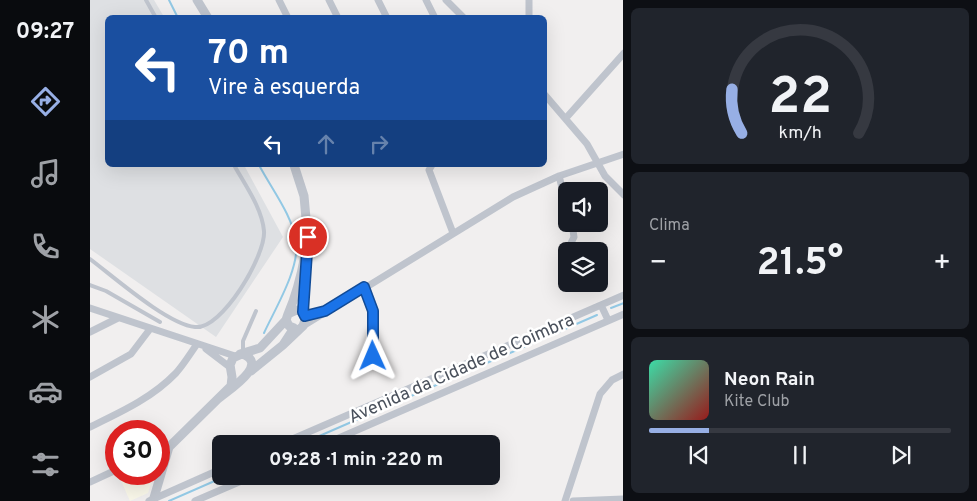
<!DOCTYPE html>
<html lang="pt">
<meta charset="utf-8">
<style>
body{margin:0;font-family:Overpass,sans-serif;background:#20242c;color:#f1f3f6;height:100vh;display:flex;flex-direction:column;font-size:19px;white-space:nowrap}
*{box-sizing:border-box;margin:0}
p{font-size:16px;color:#9ea1a6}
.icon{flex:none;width:28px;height:28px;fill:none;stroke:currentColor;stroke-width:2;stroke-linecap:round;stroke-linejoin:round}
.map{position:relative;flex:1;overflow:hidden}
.side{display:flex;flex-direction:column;gap:8px;padding:8px;background:#0d0f14;width:354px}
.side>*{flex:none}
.top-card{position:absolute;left:15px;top:15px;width:442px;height:152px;border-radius:8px;box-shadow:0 5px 20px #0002;background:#1a4fa0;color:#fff;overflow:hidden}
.fabs{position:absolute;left:468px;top:182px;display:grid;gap:10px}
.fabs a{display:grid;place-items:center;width:50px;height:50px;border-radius:8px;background:#171b24;box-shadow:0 5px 20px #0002;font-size:25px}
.speed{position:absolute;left:15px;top:420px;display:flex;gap:10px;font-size:25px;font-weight:700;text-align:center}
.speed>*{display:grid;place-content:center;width:65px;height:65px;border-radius:50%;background:#171b24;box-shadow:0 5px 20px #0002;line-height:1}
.speed .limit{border:8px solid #d22;background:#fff;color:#111}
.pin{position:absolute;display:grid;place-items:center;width:42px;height:42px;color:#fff;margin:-21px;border:2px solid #fff;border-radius:50%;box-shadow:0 1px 5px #0007}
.me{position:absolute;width:55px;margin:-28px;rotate:359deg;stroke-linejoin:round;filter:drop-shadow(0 0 4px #0008)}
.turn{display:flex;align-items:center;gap:18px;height:105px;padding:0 20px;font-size:22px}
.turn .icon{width:65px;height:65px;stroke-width:2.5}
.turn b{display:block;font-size:35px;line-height:42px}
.lanes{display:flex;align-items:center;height:48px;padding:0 20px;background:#0003;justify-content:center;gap:25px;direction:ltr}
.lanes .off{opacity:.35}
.big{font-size:38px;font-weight:700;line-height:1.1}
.side .widget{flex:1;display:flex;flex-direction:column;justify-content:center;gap:8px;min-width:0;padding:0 18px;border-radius:8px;background:#20242c}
.side .dial{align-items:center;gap:0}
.dial svg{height:130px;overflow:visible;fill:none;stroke:#363941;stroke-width:7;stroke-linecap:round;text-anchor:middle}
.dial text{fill:#f1f3f6;stroke:none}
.song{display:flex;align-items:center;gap:15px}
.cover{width:60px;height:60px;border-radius:8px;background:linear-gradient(135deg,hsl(160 70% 55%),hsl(0 70% 35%))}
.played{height:5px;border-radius:2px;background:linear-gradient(90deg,#97afe5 20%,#363941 20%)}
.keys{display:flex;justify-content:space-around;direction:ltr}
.heat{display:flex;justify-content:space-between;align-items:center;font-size:28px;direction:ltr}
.trip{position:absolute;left:122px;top:435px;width:288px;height:50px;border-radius:8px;background:#171b24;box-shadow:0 5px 20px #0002;font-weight:700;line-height:50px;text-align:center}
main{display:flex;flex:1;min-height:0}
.tabs{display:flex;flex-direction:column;width:90px;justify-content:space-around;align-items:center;background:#090b0e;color:#9ea1a6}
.tabs .icon{width:35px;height:35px}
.tabs .on{color:#97afe5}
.tabs b{font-size:22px;color:#f1f3f6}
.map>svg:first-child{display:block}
.commercial{fill:#faf8ea}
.airport{fill:#dee0e3}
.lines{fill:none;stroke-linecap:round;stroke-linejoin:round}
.stream{stroke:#92c8e4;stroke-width:2}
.service{stroke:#bfc4cd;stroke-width:4}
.minor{stroke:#bfc4cd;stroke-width:7}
.tertiary{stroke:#bfc4cd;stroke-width:9}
.route-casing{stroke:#114b97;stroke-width:12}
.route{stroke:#1a73e8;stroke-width:9}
.labels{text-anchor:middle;stroke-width:5;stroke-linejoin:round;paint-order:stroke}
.street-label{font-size:18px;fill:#49505b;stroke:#fff}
</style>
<main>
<nav class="tabs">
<b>09:27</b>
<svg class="icon on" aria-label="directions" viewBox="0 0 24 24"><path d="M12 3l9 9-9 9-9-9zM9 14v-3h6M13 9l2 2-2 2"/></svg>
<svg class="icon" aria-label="music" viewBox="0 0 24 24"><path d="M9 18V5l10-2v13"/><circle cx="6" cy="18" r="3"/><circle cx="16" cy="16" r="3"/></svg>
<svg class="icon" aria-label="phone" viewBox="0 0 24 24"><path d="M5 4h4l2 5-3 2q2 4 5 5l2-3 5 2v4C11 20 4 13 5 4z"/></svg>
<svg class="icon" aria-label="climate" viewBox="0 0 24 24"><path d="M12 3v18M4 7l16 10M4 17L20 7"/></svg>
<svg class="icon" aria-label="car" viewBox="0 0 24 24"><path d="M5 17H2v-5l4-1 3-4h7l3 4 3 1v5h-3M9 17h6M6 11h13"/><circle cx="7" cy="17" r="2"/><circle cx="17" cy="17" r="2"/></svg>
<svg class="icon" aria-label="filters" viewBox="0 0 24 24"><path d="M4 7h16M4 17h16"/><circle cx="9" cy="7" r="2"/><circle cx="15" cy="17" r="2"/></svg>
</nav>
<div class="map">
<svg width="534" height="501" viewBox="0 0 534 501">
<rect width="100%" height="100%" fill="#f1efef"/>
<!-- commercial -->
<path class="commercial" d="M28 474H64L58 493 40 501Z"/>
<!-- airport -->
<path class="airport" d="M0 0H64L74 17 18 18V165H154L193 237 126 337 0 249Z"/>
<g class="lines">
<!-- stream -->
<path class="stream" d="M79 0 88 18
M169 165C181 188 203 216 206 242 210 268 185 309 174 333
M521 308 534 303
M211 444 507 315
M79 501 136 476"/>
<!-- service -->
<path class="service" d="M56 0 66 18
M0 259C24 277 77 324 105 327 132 330 176 255 174 231 172 208 155 185 144 165
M0 285 16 291 70 322
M153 353V341L166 311"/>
<!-- minor -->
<path class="minor" d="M189 0 198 18
M239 0 248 18
M288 0 297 18
M336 0 345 18
M356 0 374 18
M439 0V18
M455 95 497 144 515 176 534 195
M476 118 534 53
M342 165 339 170 363 233
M469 176 476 203
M477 251 484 237 482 224
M274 287 283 311V356
M511 305 518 320
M0 308 145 356
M213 326 423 197 469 176 534 154
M0 332 28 318
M116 349 141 368
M0 377 41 354 60 329
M0 427C31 412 62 398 86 373 94 364 100 354 107 344
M191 444 534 295
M235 444 534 314
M69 451 79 447
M0 482 26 470
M59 501 131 469
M105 501 163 476
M475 501 510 394 522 380 534 374
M483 501 534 499"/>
<!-- tertiary -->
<path class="tertiary" d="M107 0 118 18
M204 165 214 196 218 241
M213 312 215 278
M198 314 207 310 213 312 215 320 213 326 193 345 204 328 199 326 196 320 198 314C209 289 214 264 218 237
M150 354 170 348 196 320
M161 371 193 345
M63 501 79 447 141 386 142 377 140 365 143 358 152 354C181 364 137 391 128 399"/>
</g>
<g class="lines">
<!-- route casing -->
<g class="route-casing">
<path id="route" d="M218 237 213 312 215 316 235 311 274 287 283 311V356"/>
</g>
<!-- route -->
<use href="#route" class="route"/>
</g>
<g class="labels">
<!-- street labels -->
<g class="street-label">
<text transform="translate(371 368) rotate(-24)" y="6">Avenida da Cidade de Coimbra</text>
</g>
</g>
</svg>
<div class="fabs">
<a><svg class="icon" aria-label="sound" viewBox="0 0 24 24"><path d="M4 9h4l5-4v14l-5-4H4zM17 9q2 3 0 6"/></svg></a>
<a><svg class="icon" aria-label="layers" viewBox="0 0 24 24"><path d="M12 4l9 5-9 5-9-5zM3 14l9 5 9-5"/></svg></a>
</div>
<div class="speed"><div class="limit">30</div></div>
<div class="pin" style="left:218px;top:237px;background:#d93025"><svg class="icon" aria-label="arrive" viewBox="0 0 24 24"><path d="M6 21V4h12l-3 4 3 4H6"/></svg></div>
<svg class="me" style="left:283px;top:356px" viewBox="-20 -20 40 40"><path d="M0-17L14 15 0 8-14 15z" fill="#1a73e8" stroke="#fff" stroke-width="4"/></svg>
<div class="trip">09:28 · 1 min · 220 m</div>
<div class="top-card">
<div class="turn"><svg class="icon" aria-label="left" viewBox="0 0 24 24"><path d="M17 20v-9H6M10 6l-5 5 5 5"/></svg><div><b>70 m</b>Vire à esquerda</div></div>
<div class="lanes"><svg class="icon" aria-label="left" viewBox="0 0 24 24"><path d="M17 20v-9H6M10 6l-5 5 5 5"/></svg><svg class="icon off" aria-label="ahead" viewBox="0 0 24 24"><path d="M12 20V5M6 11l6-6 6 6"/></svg><svg class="icon off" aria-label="right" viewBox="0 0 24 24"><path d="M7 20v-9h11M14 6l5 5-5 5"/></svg></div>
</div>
</div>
<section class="side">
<div class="widget dial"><svg viewBox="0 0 100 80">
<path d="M14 69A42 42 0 1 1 86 69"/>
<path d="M14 69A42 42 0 0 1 8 42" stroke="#97afe5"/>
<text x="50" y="56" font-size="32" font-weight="700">22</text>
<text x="50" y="72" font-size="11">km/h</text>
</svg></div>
<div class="widget"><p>Clima</p>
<div class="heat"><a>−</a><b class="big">21.5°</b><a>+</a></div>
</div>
<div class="widget">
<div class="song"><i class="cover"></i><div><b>Neon Rain</b><p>Kite Club</p></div></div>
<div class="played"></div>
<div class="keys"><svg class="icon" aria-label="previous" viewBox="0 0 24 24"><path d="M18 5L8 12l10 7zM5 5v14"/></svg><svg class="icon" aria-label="pause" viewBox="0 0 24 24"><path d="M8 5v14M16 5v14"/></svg><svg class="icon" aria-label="next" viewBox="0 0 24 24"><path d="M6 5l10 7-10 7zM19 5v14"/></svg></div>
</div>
</section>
</main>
